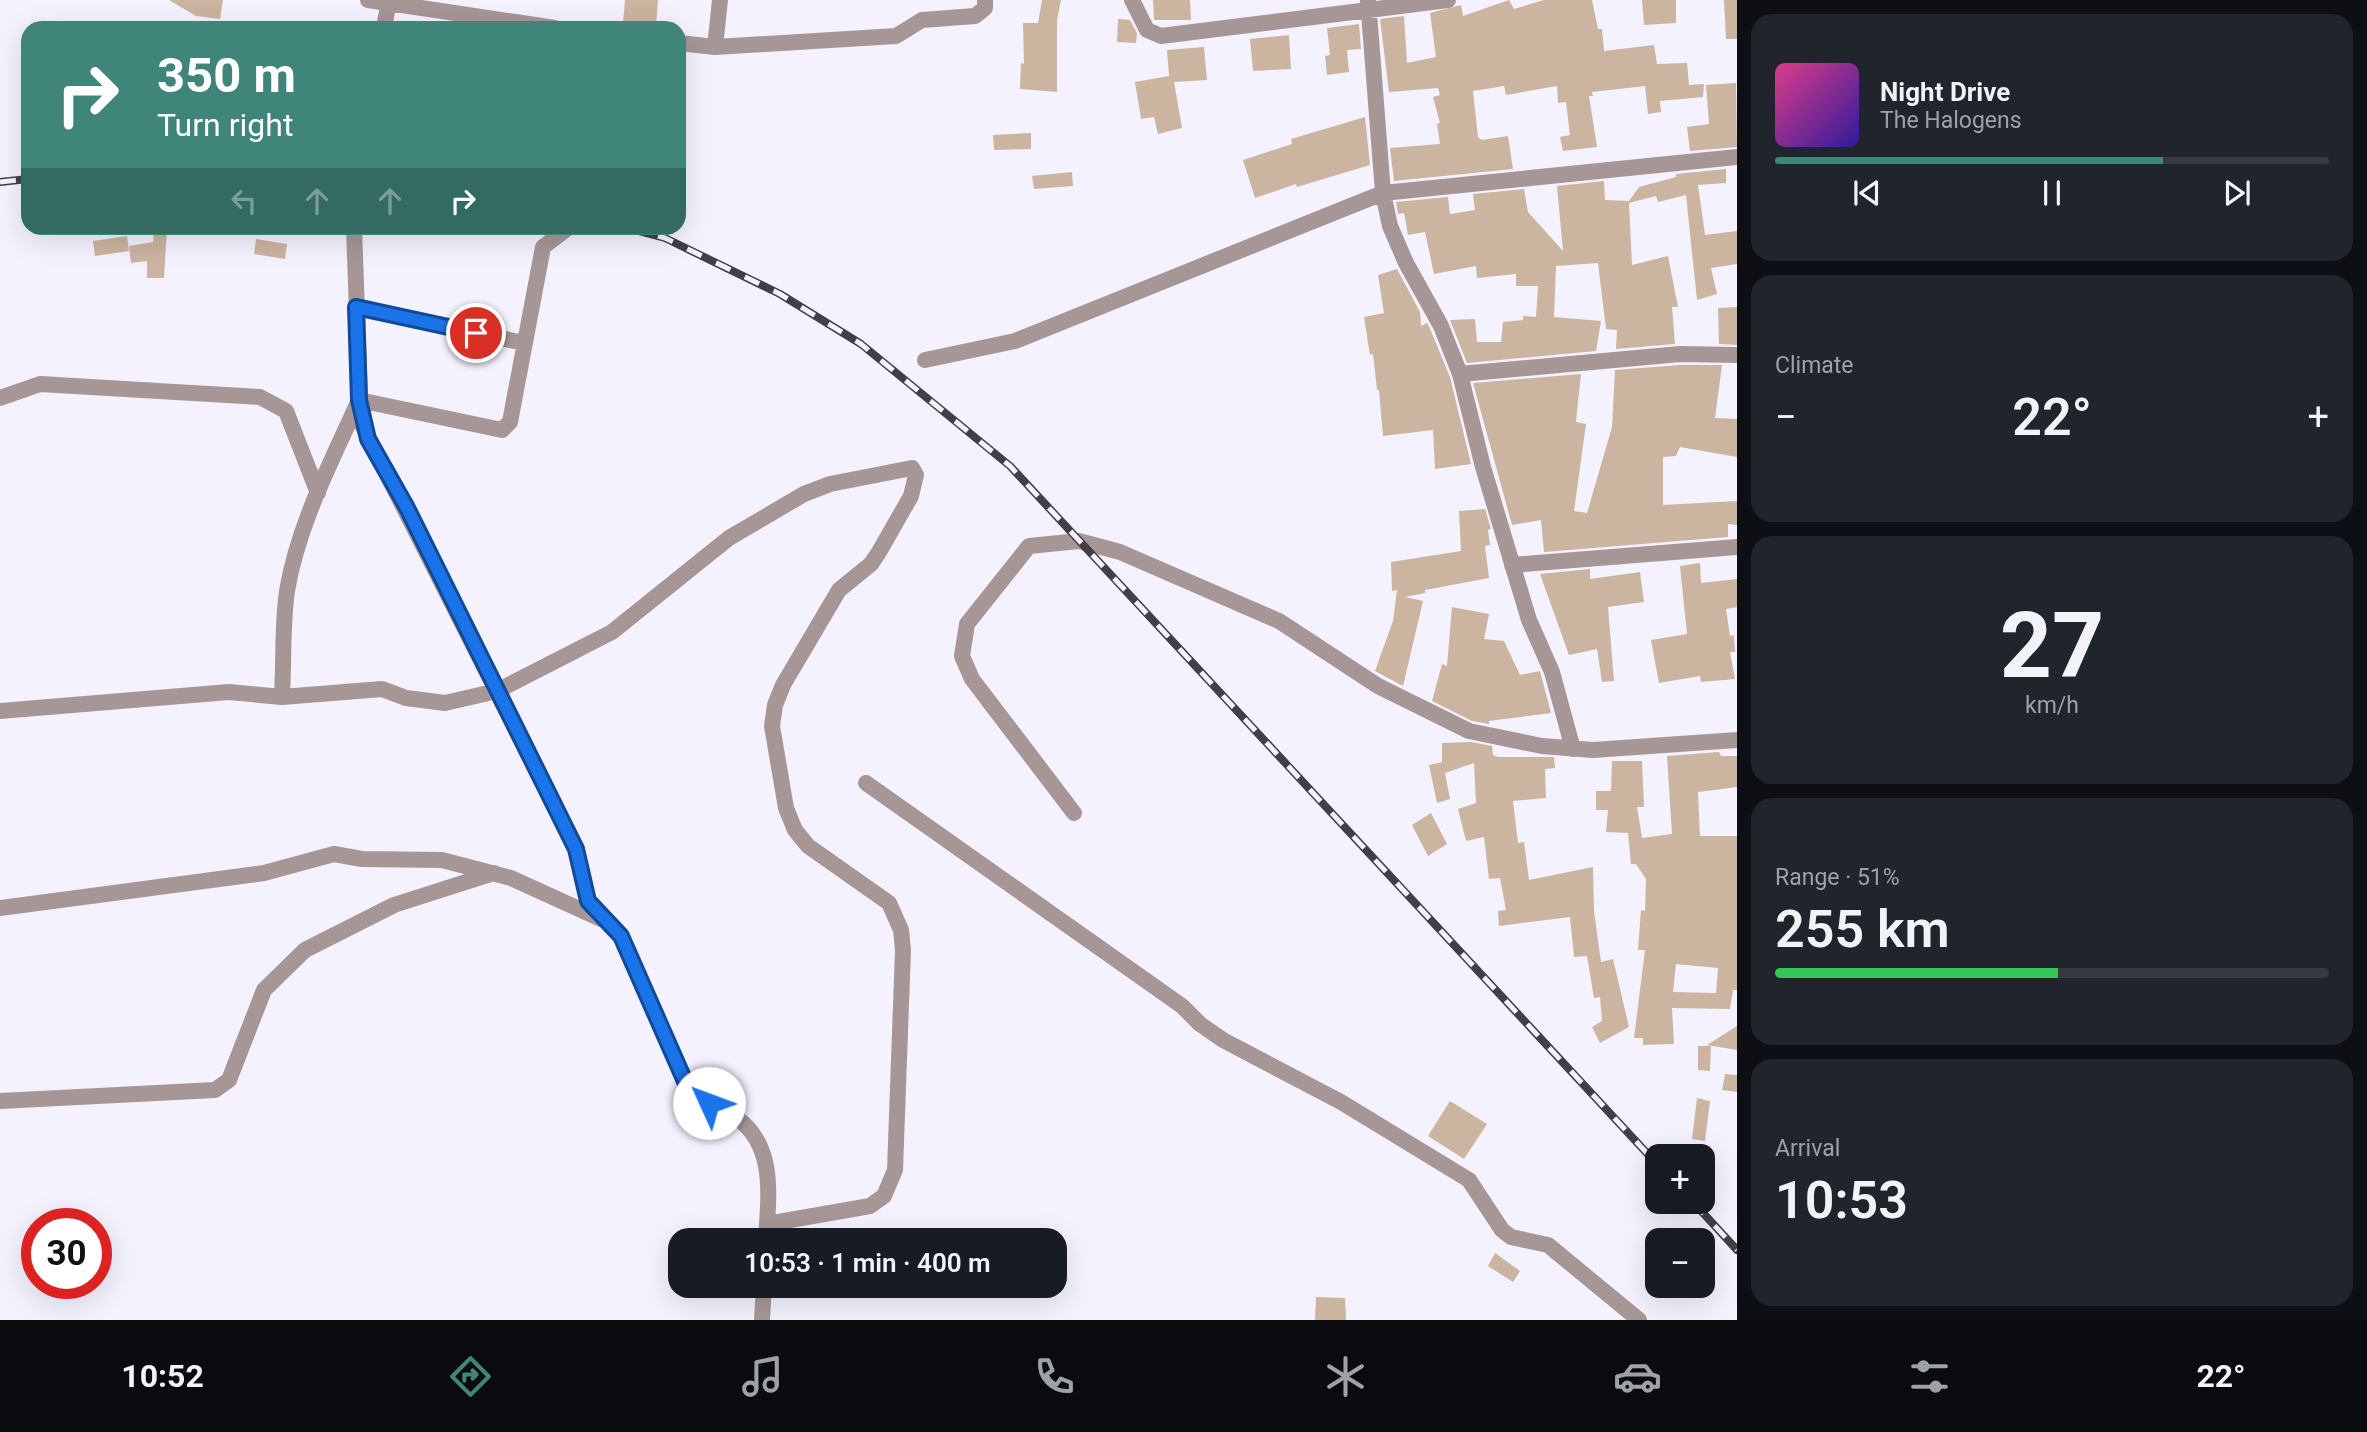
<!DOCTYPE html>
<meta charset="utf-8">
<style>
body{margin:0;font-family:Roboto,sans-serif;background:#20242c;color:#f1f3f6;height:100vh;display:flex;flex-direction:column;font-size:26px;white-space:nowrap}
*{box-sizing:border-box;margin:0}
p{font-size:23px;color:#9ea1a6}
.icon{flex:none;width:38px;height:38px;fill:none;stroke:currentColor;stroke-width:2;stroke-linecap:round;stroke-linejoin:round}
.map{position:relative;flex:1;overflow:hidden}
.drawer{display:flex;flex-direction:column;gap:14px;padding:14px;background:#0d0f14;width:630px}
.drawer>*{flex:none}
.top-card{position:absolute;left:21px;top:21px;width:665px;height:214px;border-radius:21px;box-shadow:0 7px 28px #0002;background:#40857a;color:#fff;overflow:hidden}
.buttons{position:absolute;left:1645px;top:1144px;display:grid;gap:14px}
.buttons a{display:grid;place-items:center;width:70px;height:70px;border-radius:14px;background:#171b24;box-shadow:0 7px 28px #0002;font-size:35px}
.speed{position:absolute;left:21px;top:1208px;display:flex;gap:14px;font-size:35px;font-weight:700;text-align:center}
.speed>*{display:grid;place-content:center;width:91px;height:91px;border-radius:50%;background:#171b24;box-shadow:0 7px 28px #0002;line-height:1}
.speed .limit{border:10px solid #d22;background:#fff;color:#111}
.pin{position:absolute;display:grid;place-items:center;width:60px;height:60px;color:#fff;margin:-30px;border:4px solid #fff;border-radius:50%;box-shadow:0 2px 7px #0007}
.me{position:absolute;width:77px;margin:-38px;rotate:313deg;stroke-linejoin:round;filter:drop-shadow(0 0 5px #0008)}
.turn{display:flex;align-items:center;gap:24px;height:147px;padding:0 21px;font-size:32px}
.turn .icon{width:91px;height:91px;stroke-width:2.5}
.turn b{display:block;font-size:49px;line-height:60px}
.lanes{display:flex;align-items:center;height:66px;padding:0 21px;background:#0003;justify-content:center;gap:35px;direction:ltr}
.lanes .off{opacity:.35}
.big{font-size:52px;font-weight:600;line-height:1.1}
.drawer .card{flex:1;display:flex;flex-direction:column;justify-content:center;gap:10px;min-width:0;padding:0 24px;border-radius:21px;background:#20242c}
.drawer .dial{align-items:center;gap:0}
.dial b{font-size:91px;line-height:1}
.song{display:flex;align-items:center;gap:21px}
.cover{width:84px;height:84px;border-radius:10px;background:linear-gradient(135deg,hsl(330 70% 55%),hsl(250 70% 35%))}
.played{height:7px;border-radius:4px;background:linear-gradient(90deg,#40857a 70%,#363941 70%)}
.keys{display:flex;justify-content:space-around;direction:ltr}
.heat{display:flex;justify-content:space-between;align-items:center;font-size:38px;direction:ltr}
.charge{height:10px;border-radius:5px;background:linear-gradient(90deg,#34c759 51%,#363941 0)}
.trip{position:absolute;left:668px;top:1228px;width:399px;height:70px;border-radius:21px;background:#171b24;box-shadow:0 7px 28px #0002;font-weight:600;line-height:70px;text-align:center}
.dock{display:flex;height:112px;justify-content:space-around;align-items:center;background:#090b0e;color:#9ea1a6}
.dock .icon{width:49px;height:49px}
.dock .current{color:#40857a}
.dock b{font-size:32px;color:#f1f3f6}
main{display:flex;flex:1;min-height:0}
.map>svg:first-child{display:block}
.building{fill:#cbb4a0;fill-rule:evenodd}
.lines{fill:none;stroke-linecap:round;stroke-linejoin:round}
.minor{stroke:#a69796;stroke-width:16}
.rail-casing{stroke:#413f48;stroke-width:8}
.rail{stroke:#f4f2fe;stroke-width:5;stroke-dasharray:16;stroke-linecap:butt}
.route-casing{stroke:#114b97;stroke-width:18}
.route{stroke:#1a73e8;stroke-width:12}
</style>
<main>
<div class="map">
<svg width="1737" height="1320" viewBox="0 0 1737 1320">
<rect width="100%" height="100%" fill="#f4f2fe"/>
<!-- building -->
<path class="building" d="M169 0H223L220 19 196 16Z
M625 0H658L656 26 623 23Z
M1042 0H1061L1057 20V92L1020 89 1021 63 1024 64 1023 23H1038Z
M1153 0H1190L1191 20H1154Z
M1509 0 1514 9 1544 0H1592L1598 29H1602L1604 51 1654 45 1657 64 1687 63 1689 85 1704 84 1703 97 1660 101 1661 112 1648 114 1645 86 1592 92 1593 96H1589L1597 147 1563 151 1560 137 1570 135 1566 102 1558 103 1557 86 1506 95 1504 86 1473 91 1478 137 1482 140 1508 136 1513 169 1394 181 1390 148 1440 144 1437 124 1440 123 1433 97 1440 95 1438 88 1389 92 1380 19 1404 16 1407 63 1436 57 1430 13 1461 5 1463 16Z
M1642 0H1676V23L1644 25Z
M1724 0H1737V39H1726Z
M1118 19 1130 20 1137 33 1136 43 1117 42Z
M1359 24 1361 49 1347 50 1349 72 1327 75 1325 56 1330 55 1327 28Z
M1289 35 1291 69 1253 71 1250 39Z
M1204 47 1207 80 1174 82 1182 128 1158 134 1154 117 1141 119 1135 82 1169 76 1167 50Z
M1736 83 1737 147 1690 151 1687 127 1709 124 1706 85Z
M1365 117 1370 165 1297 187 1296 184 1255 198 1243 160 1292 144 1291 139Z
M1031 133V149L994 150 993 135Z
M1726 169V183L1698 185 1705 235 1737 231V264L1711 268 1717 294 1697 300 1686 195 1658 202 1656 196 1629 203 1632 265 1668 256 1678 307H1672L1675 344 1616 349 1617 330 1606 329 1598 263 1556 266 1554 317 1601 321 1596 351 1467 363 1450 320 1475 319 1477 342H1501L1503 322 1523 320V316L1536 317 1538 286H1516V274L1477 278 1476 266 1434 274 1425 232 1408 235 1404 213 1398 214 1396 202 1448 197 1450 214 1475 210 1473 194 1524 189 1528 212 1563 251 1557 186 1604 181 1605 200 1629 201 1639 187 1676 177V174Z
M1072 172 1073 186 1034 189 1032 176Z
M154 228H167L164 278H147V261L131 263 129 246 153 242Z
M127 236 129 251 95 256 93 241Z
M256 239 287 244 285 259 254 254Z
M1397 269 1420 312 1421 326 1427 323 1431 331 1450 377 1471 464 1435 469 1433 430 1383 436 1379 390H1377L1373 354 1370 355 1364 317 1384 313 1378 275Z
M1737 307V345L1719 344 1718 308Z
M1680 365H1722L1715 418 1737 419V457L1680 447 1676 456 1663 457V505L1737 501V525L1728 524V537L1544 552 1541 520 1512 525 1473 383 1581 374 1576 422 1586 424 1574 511 1587 513 1612 427 1615 370Z
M1485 509 1491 529 1488 530 1490 545 1485 546 1489 578 1425 590V593L1405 597 1423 601 1403 686 1375 671 1393 621 1397 590 1392 591 1391 562 1461 551 1459 511Z
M1700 563 1701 583 1737 579V607L1726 609 1730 636 1734 635 1735 652H1730L1735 679 1701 682 1700 676 1659 683 1651 640 1687 634 1680 566Z
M1590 569V579L1640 572 1644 602 1608 607 1614 681 1602 682 1597 649 1569 655 1540 574Z
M1452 607 1489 614 1484 639 1504 641 1520 675 1540 671 1551 713 1489 721V724L1472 721 1432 701 1442 664 1447 666Z
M1471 742 1492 746 1493 755 1498 757H1554L1555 768 1545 769 1546 798 1513 801 1518 843 1524 842 1529 880 1593 867 1594 911 1601 962 1613 959 1629 1027 1600 1043 1592 1027 1602 1021 1600 997 1594 998 1587 956 1574 957 1570 917 1499 926 1498 911 1506 910 1500 878 1489 879 1484 837 1466 841 1458 809 1476 803 1474 763 1445 773 1450 799 1437 803 1429 765 1442 762V743Z
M1719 752 1721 756H1737V787L1698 792 1700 836H1737V990H1733L1730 1009 1672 1008 1674 1044 1643 1045V1038H1634L1645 950H1638L1641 910 1645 911 1646 879 1636 864H1631L1628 833 1606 832 1608 810H1596V791H1611L1612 761H1642L1644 807H1637L1642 838 1672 834 1667 756ZM1676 964 1718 968 1716 993 1673 992Z
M1431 813 1447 844 1428 856 1412 825Z
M1737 1026V1050L1707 1045Z
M1698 1046H1711L1710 1071 1698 1070Z
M1725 1074 1737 1075V1092L1722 1090Z
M1697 1098 1710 1101 1705 1141 1692 1139Z
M1450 1101 1487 1124 1464 1159 1428 1136Z
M1495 1253 1520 1271 1513 1282 1488 1266Z
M1316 1297 1345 1298 1346 1320H1315Z"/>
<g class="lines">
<!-- minor -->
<path class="minor" d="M368 0 555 28
M1132 0 1147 30 1161 36 1448 0
M1368 0 1383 193 1390 226 1406 263 1441 326 1460 374 1483 467 1529 620 1552 672 1573 749
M384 28 389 0
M679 43 715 47 896 36 922 20 975 16 985 8V0
M715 47 720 0
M354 228 361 423 576 849 588 901 621 936 687 1086C701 1102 720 1106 737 1118 777 1147 768 1199 766 1241
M356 307 524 343
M925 360 1015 341 1383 193 1737 157
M1460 374 1680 354 1737 355
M0 398 40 384 260 397 286 411 318 493
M1512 565 1737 547
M282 697C284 661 282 626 287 591 298 524 332 461 359 400L502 430 510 422 543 247 568 228
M0 711 229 692 282 697 382 689 406 698 445 703 497 691 612 632 729 538 804 494 830 484 912 468 916 475 911 496 879 552 871 564 839 590 783 685 775 705 772 726 786 808 795 830 808 846 889 903 901 930 903 950 895 1170 884 1196 870 1206 767 1224
M866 783 1182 1006 1200 1024 1223 1040 1341 1102 1469 1180 1502 1230 1511 1237 1548 1245 1639 1320
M1074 813 972 679 962 656 967 624 1029 546 1079 541 1120 552 1279 621 1378 686 1469 731 1542 746 1593 750 1737 740
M0 908 264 873 334 854 362 859 442 860 511 878 601 919
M0 1101 215 1090 229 1080 264 990 305 950 394 905 494 873
M762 1320 764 1286"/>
<!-- rail casing -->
<g class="rail-casing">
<path id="rail" d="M0 182 28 179
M627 228 665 238 780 294 861 344 1010 466 1657 1164
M1693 1202 1737 1250"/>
</g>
<!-- rail -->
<use href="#rail" class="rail"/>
</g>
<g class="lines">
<!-- route casing -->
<g class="route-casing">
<path id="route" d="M476 333 356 307 359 400 368 439 407 508 576 849 588 901 621 936 687 1086 696 1096 709 1103"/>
</g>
<!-- route -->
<use href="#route" class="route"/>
</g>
</svg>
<div class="buttons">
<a>+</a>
<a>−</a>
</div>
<div class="speed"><div class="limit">30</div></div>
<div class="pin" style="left:476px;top:333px;background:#d93025"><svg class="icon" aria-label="arrive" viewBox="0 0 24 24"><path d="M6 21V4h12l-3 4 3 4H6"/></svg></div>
<svg class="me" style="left:709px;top:1103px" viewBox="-20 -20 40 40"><circle r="19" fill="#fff"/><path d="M0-13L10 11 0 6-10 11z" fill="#1a73e8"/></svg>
<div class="trip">10:53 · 1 min · 400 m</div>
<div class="top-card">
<div class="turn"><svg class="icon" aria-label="right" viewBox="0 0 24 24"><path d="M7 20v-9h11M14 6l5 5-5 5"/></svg><div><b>350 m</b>Turn right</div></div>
<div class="lanes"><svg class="icon off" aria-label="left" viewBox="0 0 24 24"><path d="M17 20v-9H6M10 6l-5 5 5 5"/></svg><svg class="icon off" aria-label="ahead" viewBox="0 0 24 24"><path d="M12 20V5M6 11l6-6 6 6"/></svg><svg class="icon off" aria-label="ahead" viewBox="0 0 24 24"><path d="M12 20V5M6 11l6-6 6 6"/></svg><svg class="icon" aria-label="right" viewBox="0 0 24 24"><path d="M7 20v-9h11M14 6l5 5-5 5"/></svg></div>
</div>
</div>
<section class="drawer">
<div class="card">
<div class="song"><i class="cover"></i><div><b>Night Drive</b><p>The Halogens</p></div></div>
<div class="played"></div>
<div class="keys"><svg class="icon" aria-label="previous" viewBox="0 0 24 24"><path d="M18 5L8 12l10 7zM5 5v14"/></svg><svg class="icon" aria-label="pause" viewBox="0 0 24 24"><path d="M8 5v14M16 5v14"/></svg><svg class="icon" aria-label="next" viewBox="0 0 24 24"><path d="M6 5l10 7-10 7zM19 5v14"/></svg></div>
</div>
<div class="card"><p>Climate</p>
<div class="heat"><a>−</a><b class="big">22°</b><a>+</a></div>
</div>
<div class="card dial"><b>27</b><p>km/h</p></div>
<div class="card"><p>Range · 51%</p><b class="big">255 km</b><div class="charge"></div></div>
<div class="card"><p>Arrival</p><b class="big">10:53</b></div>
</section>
</main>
<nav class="dock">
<b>10:52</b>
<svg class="icon current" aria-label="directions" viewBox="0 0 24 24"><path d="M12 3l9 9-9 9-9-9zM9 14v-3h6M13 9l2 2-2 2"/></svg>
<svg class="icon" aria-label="music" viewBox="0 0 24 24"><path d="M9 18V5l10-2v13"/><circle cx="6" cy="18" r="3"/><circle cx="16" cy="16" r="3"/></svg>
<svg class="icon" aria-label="phone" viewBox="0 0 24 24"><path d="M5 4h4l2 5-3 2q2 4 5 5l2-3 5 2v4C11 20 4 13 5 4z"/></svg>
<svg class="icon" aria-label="climate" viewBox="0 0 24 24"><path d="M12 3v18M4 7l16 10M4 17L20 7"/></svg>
<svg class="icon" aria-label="car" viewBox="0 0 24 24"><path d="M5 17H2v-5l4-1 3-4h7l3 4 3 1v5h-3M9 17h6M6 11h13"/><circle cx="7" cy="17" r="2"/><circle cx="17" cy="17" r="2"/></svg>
<svg class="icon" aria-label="filters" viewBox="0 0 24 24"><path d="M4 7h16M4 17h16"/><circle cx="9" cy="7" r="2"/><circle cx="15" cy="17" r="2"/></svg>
<b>22°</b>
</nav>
